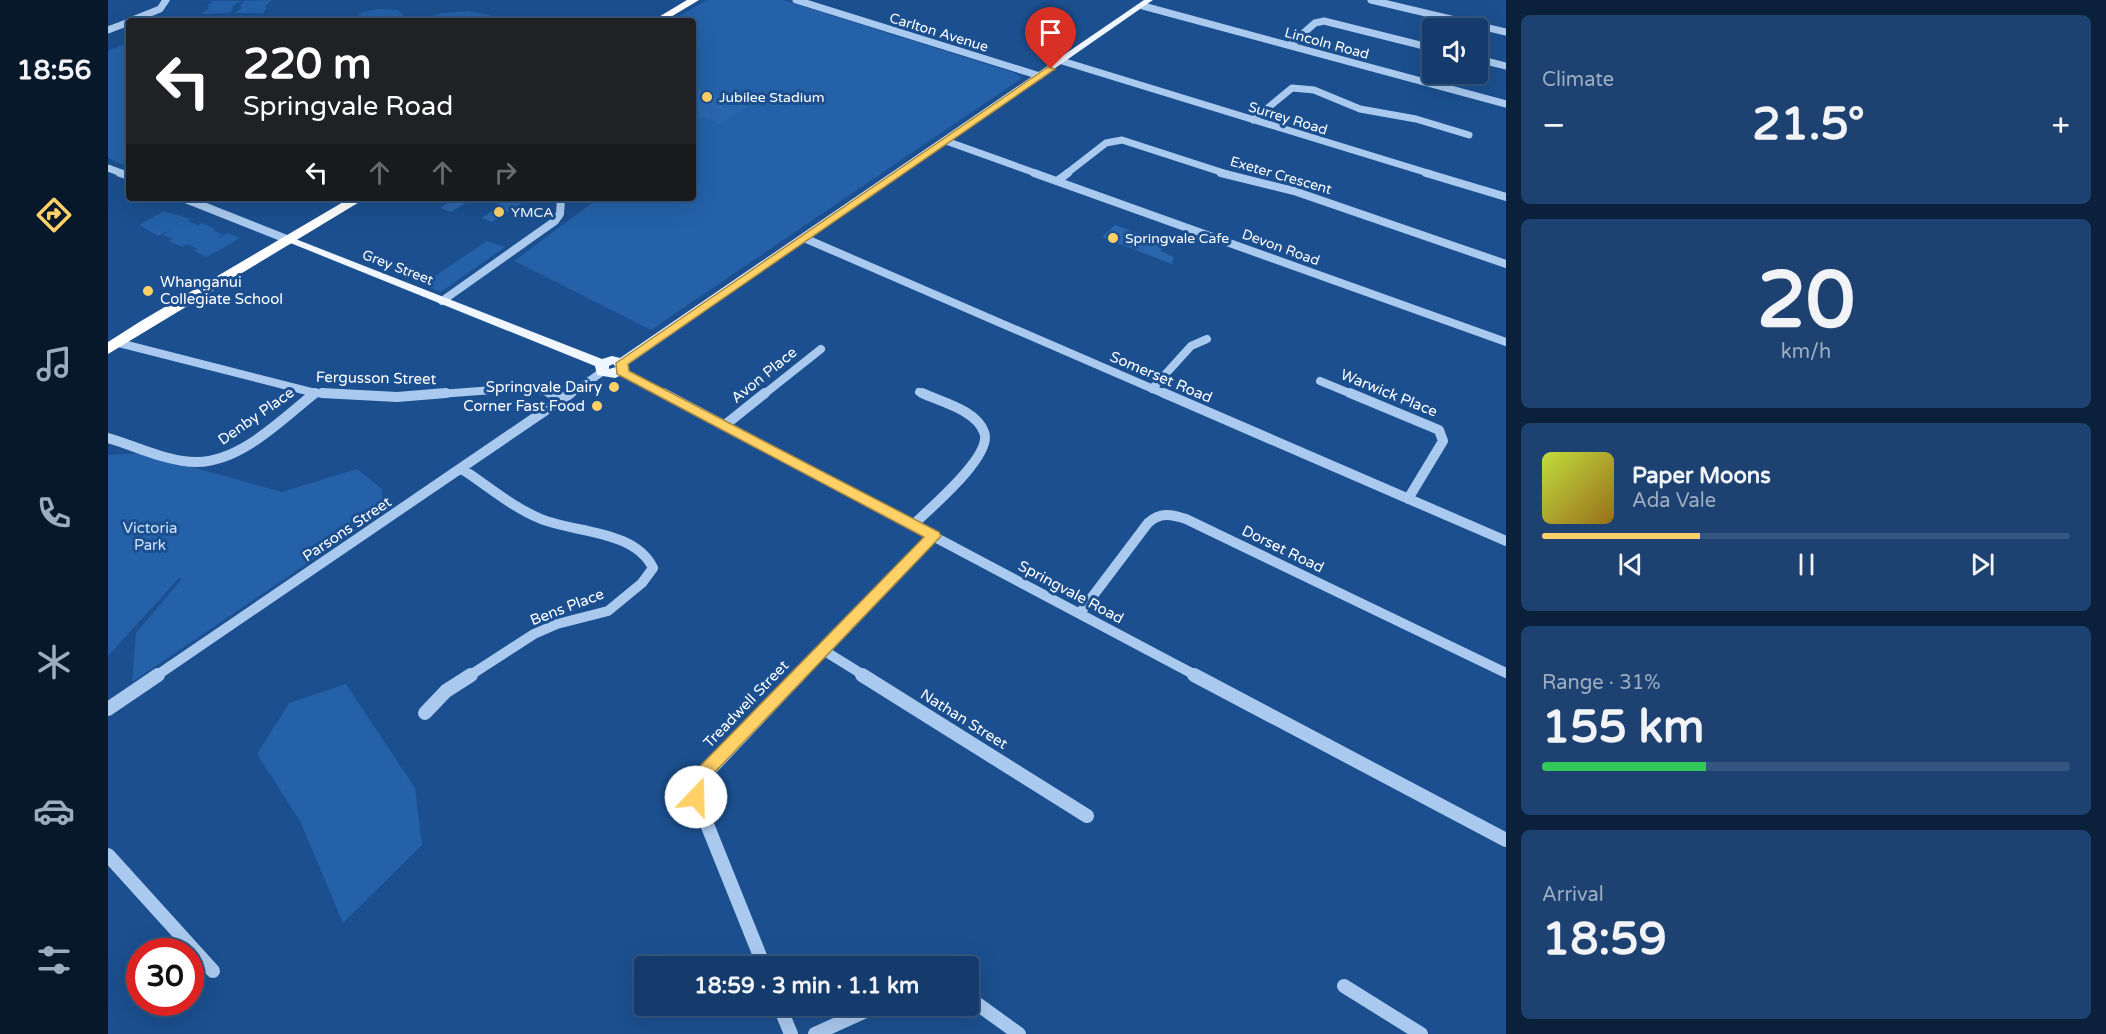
<!DOCTYPE html>
<meta charset="utf-8">
<style>
body{margin:0;font-family:"Varela Round",sans-serif;background:#1d4271;color:#f1f3f6;height:100vh;display:flex;flex-direction:column;font-size:22px;white-space:nowrap}
*{box-sizing:border-box;margin:0}
p{font-size:20px;color:#9dadc1}
.icon{flex:none;width:33px;height:33px;fill:none;stroke:currentColor;stroke-width:2;stroke-linecap:round;stroke-linejoin:round}
.map{position:relative;flex:1;overflow:hidden}
.sheet{display:flex;flex-direction:column;gap:15px;padding:15px;background:#0b203b;width:600px}
.sheet>*{flex:none}
.guide{position:absolute;left:18px;top:18px;width:570px;height:183px;border-radius:6px;box-shadow:0 6px 24px #0002,0 0 0 2px #33557e;background:#202124;color:#fff;overflow:hidden}
.tools{position:absolute;left:1314px;top:18px;display:grid;gap:12px}
.tools a{display:grid;place-items:center;width:66px;height:66px;border-radius:6px;background:#143b6b;box-shadow:0 6px 24px #0002,0 0 0 2px #33557e;font-size:30px}
.speed{position:absolute;left:18px;top:938px;display:flex;gap:12px;font-size:30px;font-weight:700;text-align:center}
.speed>*{display:grid;place-content:center;width:78px;height:78px;border-radius:50%;background:#143b6b;box-shadow:0 6px 24px #0002,0 0 0 2px #33557e;line-height:1}
.speed .limit{border:9px solid #d22;background:#fff;color:#111}
.pin{position:absolute;display:grid;place-items:center;width:51px;height:51px;color:#fff;margin:-62px -26px;border-radius:50% 50% 50% 0;rotate:-45deg;box-shadow:0 0 6px #0007}
.pin .icon{rotate:45deg}
.me{position:absolute;width:66px;margin:-33px;rotate:21deg;stroke-linejoin:round;filter:drop-shadow(0 0 4px #0008)}
.turn{display:flex;align-items:center;gap:21px;height:126px;padding:0 18px;font-size:27px}
.turn .icon{width:78px;height:78px;stroke-width:2.5}
.turn b{display:block;font-size:42px;line-height:51px}
.lanes{display:flex;align-items:center;height:57px;padding:0 18px;background:#0003;justify-content:center;gap:30px;direction:ltr}
.lanes .off{opacity:.35}
.big{font-size:45px;font-weight:800;line-height:1.1}
.sheet .card{flex:1;display:flex;flex-direction:column;justify-content:center;gap:9px;min-width:0;padding:0 21px;border-radius:9px;background:#1d4271}
.sheet .dial{align-items:center;gap:0}
.dial b{font-size:78px;line-height:1}
.song{display:flex;align-items:center;gap:18px}
.cover{width:72px;height:72px;border-radius:9px;background:linear-gradient(135deg,hsl(70 70% 55%),hsl(40 70% 35%))}
.played{height:6px;border-radius:3px;background:linear-gradient(90deg,#ffd166 30%,#33557e 30%)}
.keys{display:flex;justify-content:space-around;direction:ltr}
.heat{display:flex;justify-content:space-between;align-items:center;font-size:33px;direction:ltr}
.charge{height:9px;border-radius:4px;background:linear-gradient(90deg,#34c759 31%,#33557e 0)}
.trip{position:absolute;left:526px;top:956px;width:345px;height:60px;border-radius:6px;background:#143b6b;box-shadow:0 6px 24px #0002,0 0 0 2px #33557e;font-weight:800;line-height:60px;text-align:center}
main{display:flex;flex:1;min-height:0}
.tabs{display:flex;flex-direction:column;width:108px;justify-content:space-around;align-items:center;background:#08182b;color:#9dadc1}
.tabs .icon{width:42px;height:42px}
.tabs .on{color:#ffd166}
.tabs b{font-size:27px;color:#f1f3f6}
.map>svg:first-child{display:block}
.green{fill:#2461a8}
.building{fill:#2a66ad}
.lines{fill:none;stroke-linecap:round;stroke-linejoin:round}
.minor-far3{stroke:#a9c9ee;stroke-width:7}
.minor-far2{stroke:#a9c9ee;stroke-width:8}
.minor-far1{stroke:#a9c9ee;stroke-width:10}
.minor{stroke:#a9c9ee;stroke-width:14}
.major{fill:#f0f6ff;fill-rule:evenodd}
.highway{fill:#fff;fill-rule:evenodd}
.route{fill:#ffd166;stroke:#a68842;stroke-width:1.5}
.poi-dot{fill:#ffd166;stroke:#1b4f8f;stroke-width:2}
.labels{text-anchor:middle;stroke-width:6;stroke-linejoin:round;paint-order:stroke}
.far-street-label{font-size:14px;fill:#fff;stroke:#1b4f8f}
.far-poi-label{font-size:14px;fill:#fff;stroke:#1b4f8f;text-anchor:start}
.poi-label{font-size:15px;fill:#fff;stroke:#1b4f8f;text-anchor:end}
.street-label{font-size:15px;fill:#fff;stroke:#1b4f8f}
.park-label{font-size:15px;fill:#cfe3fa;stroke:#1b4f8f}
</style>
<main>
<nav class="tabs">
<b>18:56</b>
<svg class="icon on" aria-label="directions" viewBox="0 0 24 24"><path d="M12 3l9 9-9 9-9-9zM9 14v-3h6M13 9l2 2-2 2"/></svg>
<svg class="icon" aria-label="music" viewBox="0 0 24 24"><path d="M9 18V5l10-2v13"/><circle cx="6" cy="18" r="3"/><circle cx="16" cy="16" r="3"/></svg>
<svg class="icon" aria-label="phone" viewBox="0 0 24 24"><path d="M5 4h4l2 5-3 2q2 4 5 5l2-3 5 2v4C11 20 4 13 5 4z"/></svg>
<svg class="icon" aria-label="climate" viewBox="0 0 24 24"><path d="M12 3v18M4 7l16 10M4 17L20 7"/></svg>
<svg class="icon" aria-label="car" viewBox="0 0 24 24"><path d="M5 17H2v-5l4-1 3-4h7l3 4 3 1v5h-3M9 17h6M6 11h13"/><circle cx="7" cy="17" r="2"/><circle cx="17" cy="17" r="2"/></svg>
<svg class="icon" aria-label="filters" viewBox="0 0 24 24"><path d="M4 7h16M4 17h16"/><circle cx="9" cy="7" r="2"/><circle cx="15" cy="17" r="2"/></svg>
</nav>
<div class="map">
<svg width="1398" height="1034" viewBox="0 0 1398 1034">
<rect width="100%" height="100%" fill="#1b4f8f"/>
<!-- green -->
<path class="green" d="M164 0 157 6 159 8 154 13H126L134 8 132 6 136 1Z
M675 0 907 73 914 78 543 330 406 261 491 198H585V21H563L599 0Z
M104 1H132L124 7 126 8 121 13 93 14 101 8 99 7Z
M271 9 290 10 297 17 294 21H242L255 12Z
M359 11 381 15 389 21H312L333 13Z
M21 42V167L0 158V51Z
M56 211 82 219 80 221 90 225 87 227 94 223 107 229 105 230 114 234 110 238 119 233 132 238 99 257 86 251 90 249 79 244 74 247 61 241 65 239 55 235 63 230 50 236 31 225Z
M379 241 397 247 333 292 315 284Z
M33 453 174 492 249 469 274 489V513L24 682 28 633 73 580 72 577 0 656V455Z
M238 684 307 788 314 845 235 923 192 821 149 754 181 703Z"/>
<!-- building -->
<path class="building" d="M585 87 641 107 611 124 585 114Z
M348 198H366L343 212 332 208Z
M376 198H405L415 202 384 222 374 218 393 205Z
M1007 225 1059 244 1052 251 1066 257 1064 264 994 237Z"/>
<g class="lines">
<!-- minor-far3 -->
<path class="minor-far3" d="M688 0 932 76
M1263 0 1398 32
M1035 6 1398 104
M22 21 52 9 58 0
M0 30 21 22
M1182 45 1207 23 1216 21 1324 48
M1370 59 1398 66
M954 61 1323 174
M1145 120 1184 88 1206 90 1252 109 1308 119 1361 135
M838 141 930 174
M0 168 16 174
M958 174 998 143 1014 140 1119 174"/>
<!-- minor-far2 -->
<path class="minor-far2" d="M12 173 21 176
M926 173 1398 342
M1113 173 1186 191 1398 264
M1318 173 1398 197
M949 181 960 173
M75 198 181 240
M696 238 1059 395
M334 301 447 221 452 214 453 198
M11 343 207 393 245 395
M513 371 558 395
M1212 381 1246 395
M1044 389 1083 346 1099 339
M811 392 817 395
M205 395 207 393
M318 395 424 387 447 395
M461 395 494 372
M655 395 713 349"/>
<!-- minor-far1 -->
<path class="minor-far1" d="M214 393 289 397 338 393
M442 393 456 398
M555 393 1089 676
M1056 393 1398 541
M1242 393 1331 430 1335 441 1300 499
M617 425 657 393
M0 438C28 446 59 462 89 462 133 462 174 419 207 393
M354 469C380 486 404 507 433 519 468 533 527 530 545 568L534 583 500 611 449 624 426 634 361 676
M805 525C821 509 886 455 876 432 868 410 833 402 814 393
M972 613 1040 523C1052 512 1063 514 1078 519L1398 673
M715 650 757 676
M48 676 463 393
M690 676 826 536"/>
<!-- minor -->
<path class="minor" d="M754 675 979 816
M1086 675 1398 840
M0 709 50 675
M317 713 338 691 363 675
M0 855 105 971
M656 966 588 797 589 783 691 675
M1236 986 1313 1034
M861 998 911 1034
M671 1005 683 1034
M707 1034 771 1005"/>
<!-- major -->
<path class="major" d="M1036 0H1045L521 364 520 372 507 378 489 375 487 366 175 240 177 238H185L494 359 504 356 512 358ZM505 364 508 367 501 369V366Z"/>
<!-- highway -->
<path class="highway" d="M579 0H591L556 21H544Z
M242 198H258L0 354V342L33 321Z"/>
</g>
<!-- route -->
<path class="route" d="M940 67 947 69 520 364 521 371 831 532 833 536 605 774 598 785 594 802 588 805 582 802C575 787 585 775 594 764L816 537 509 374 508 363Z"/>
<!-- markers -->
<g class="poi-dot">
<circle cx="599" cy="97" r="6"/>
<circle cx="391" cy="212" r="6"/>
<circle cx="1005" cy="238" r="6"/>
<circle cx="40" cy="291" r="6"/>
<circle cx="506" cy="387" r="6"/>
<circle cx="489" cy="406" r="6"/>
</g>
<g class="labels">
<!-- far-street labels -->
<g class="far-street-label">
<text transform="translate(831 32) rotate(17)" y="5">Carlton Avenue</text>
<text transform="translate(1219 43) rotate(15)" y="5">Lincoln Road</text>
<text transform="translate(1180 118) rotate(17)" y="5">Surrey Road</text>
<text transform="translate(1173 175) rotate(16)" y="5">Exeter Crescent</text>
<text transform="translate(1173 247) rotate(20)" y="5">Devon Road</text>
<text transform="translate(290 267) rotate(21)" y="5">Grey Street</text>
</g>
<!-- far-poi labels -->
<g class="far-poi-label">
<text x="611" y="102">Jubilee Stadium</text>
<text x="403" y="217">YMCA</text>
<text x="1017" y="243">Springvale Cafe</text>
</g>
<!-- poi labels -->
<g class="poi-label">
<text x="52" y="287" text-anchor="start">Whanganui<tspan x="52" dy="17">Collegiate School</tspan></text>
<text x="494" y="392">Springvale Dairy</text>
<text x="477" y="411">Corner Fast Food</text>
</g>
<!-- street labels -->
<g class="street-label">
<text transform="translate(656 375) rotate(-39)" y="5">Avon Place</text>
<text transform="translate(1053 377) rotate(23)" y="5">Somerset Road</text>
<text transform="translate(268 378) rotate(1)" y="5">Fergusson Street</text>
<text transform="translate(1281 393) rotate(22)" y="5">Warwick Place</text>
<text transform="translate(148 416) rotate(-35)" y="5">Denby Place</text>
<text transform="translate(239 529) rotate(-34)" y="5">Parsons Street</text>
<text transform="translate(1175 549) rotate(26)" y="5">Dorset Road</text>
<text transform="translate(963 592) rotate(28)" y="5">Springvale Road</text>
<text transform="translate(459 607) rotate(-21)" y="5">Bens Place</text>
<text transform="translate(638 704) rotate(-46)" y="5">Treadwell Street</text>
<text transform="translate(856 719) rotate(32)" y="5">Nathan Street</text>
</g>
<!-- park labels -->
<g class="park-label">
<text x="42" y="533">Victoria<tspan x="42" dy="17">Park</tspan></text>
</g>
</g>
</svg>
<div class="tools">
<a><svg class="icon" aria-label="sound" viewBox="0 0 24 24"><path d="M4 9h4l5-4v14l-5-4H4zM17 9q2 3 0 6"/></svg></a>
</div>
<div class="speed"><div class="limit">30</div></div>
<div class="pin" style="left:943px;top:69px;background:#d93025"><svg class="icon" aria-label="arrive" viewBox="0 0 24 24"><path d="M6 21V4h12l-3 4 3 4H6"/></svg></div>
<svg class="me" style="left:588px;top:797px" viewBox="-20 -20 40 40"><circle r="19" fill="#fff"/><path d="M0-13L10 11 0 6-10 11z" fill="#ffd166"/></svg>
<div class="trip">18:59 · 3 min · 1.1 km</div>
<div class="guide">
<div class="turn"><svg class="icon" aria-label="left" viewBox="0 0 24 24"><path d="M17 20v-9H6M10 6l-5 5 5 5"/></svg><div><b>220 m</b>Springvale Road</div></div>
<div class="lanes"><svg class="icon" aria-label="left" viewBox="0 0 24 24"><path d="M17 20v-9H6M10 6l-5 5 5 5"/></svg><svg class="icon off" aria-label="ahead" viewBox="0 0 24 24"><path d="M12 20V5M6 11l6-6 6 6"/></svg><svg class="icon off" aria-label="ahead" viewBox="0 0 24 24"><path d="M12 20V5M6 11l6-6 6 6"/></svg><svg class="icon off" aria-label="right" viewBox="0 0 24 24"><path d="M7 20v-9h11M14 6l5 5-5 5"/></svg></div>
</div>
</div>
<section class="sheet">
<div class="card"><p>Climate</p>
<div class="heat"><a>−</a><b class="big">21.5°</b><a>+</a></div>
</div>
<div class="card dial"><b>20</b><p>km/h</p></div>
<div class="card">
<div class="song"><i class="cover"></i><div><b>Paper Moons</b><p>Ada Vale</p></div></div>
<div class="played"></div>
<div class="keys"><svg class="icon" aria-label="previous" viewBox="0 0 24 24"><path d="M18 5L8 12l10 7zM5 5v14"/></svg><svg class="icon" aria-label="pause" viewBox="0 0 24 24"><path d="M8 5v14M16 5v14"/></svg><svg class="icon" aria-label="next" viewBox="0 0 24 24"><path d="M6 5l10 7-10 7zM19 5v14"/></svg></div>
</div>
<div class="card"><p>Range · 31%</p><b class="big">155 km</b><div class="charge"></div></div>
<div class="card"><p>Arrival</p><b class="big">18:59</b></div>
</section>
</main>
